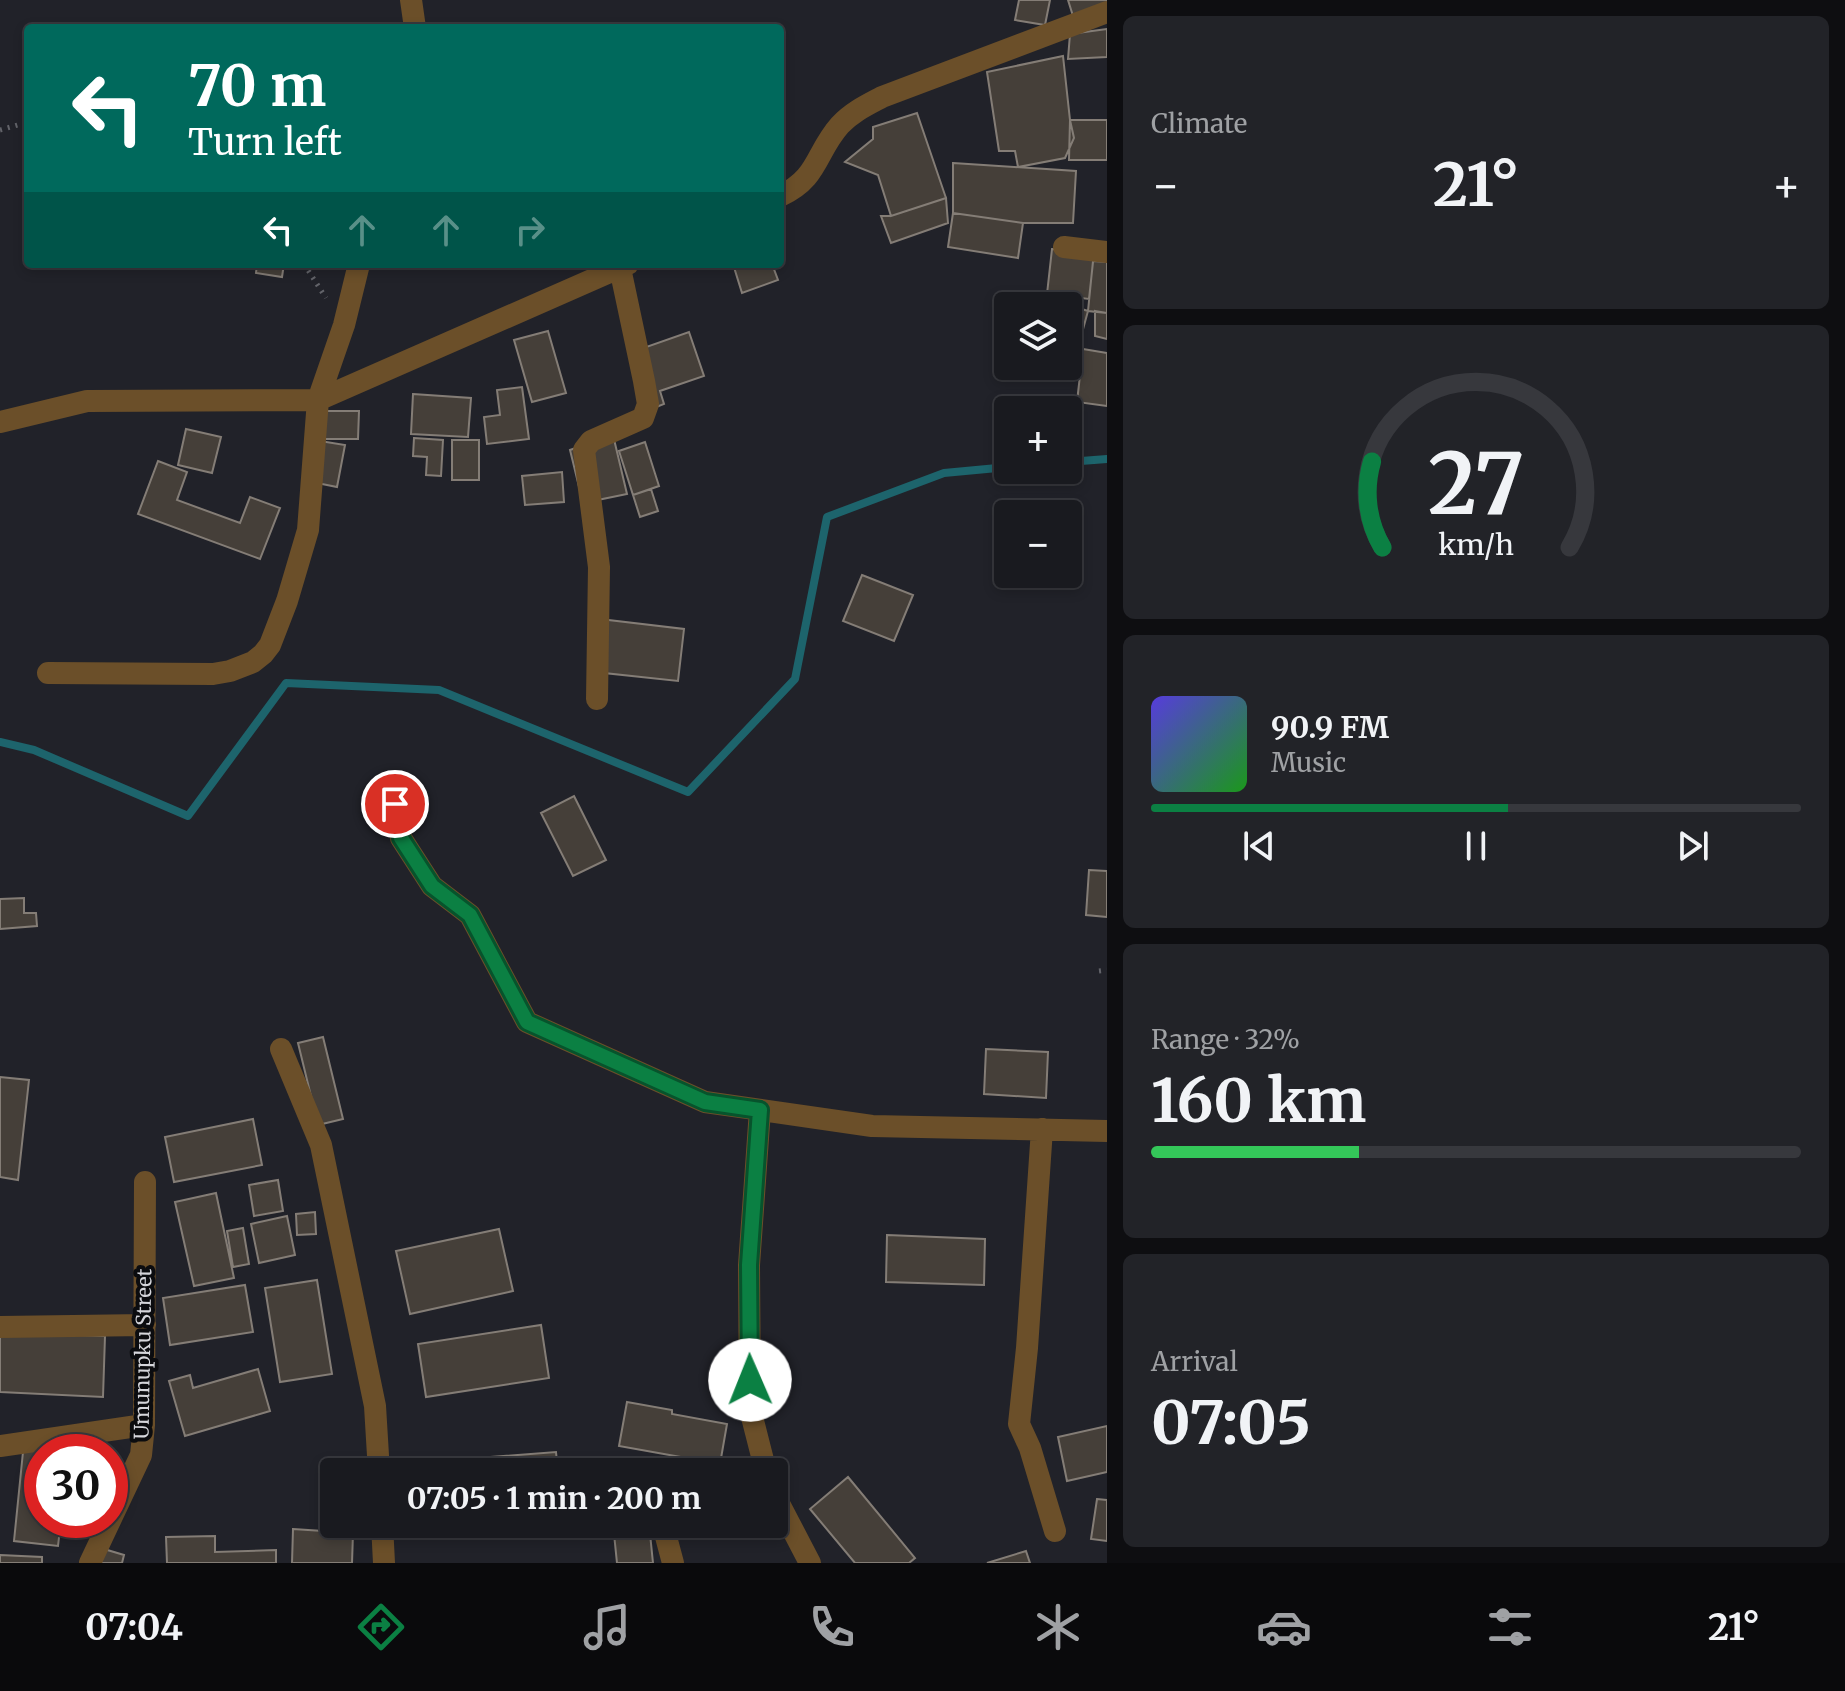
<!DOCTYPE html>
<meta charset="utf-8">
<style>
body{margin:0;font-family:Merriweather,serif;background:#222328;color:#f1f3f6;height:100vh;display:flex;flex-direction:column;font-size:30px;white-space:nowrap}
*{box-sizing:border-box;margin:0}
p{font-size:26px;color:#9fa1a4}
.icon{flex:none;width:44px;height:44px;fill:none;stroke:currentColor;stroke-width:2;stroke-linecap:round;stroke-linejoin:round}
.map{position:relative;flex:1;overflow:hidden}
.panel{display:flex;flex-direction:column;gap:16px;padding:16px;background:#0e0e11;width:738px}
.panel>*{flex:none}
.hud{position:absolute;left:24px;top:24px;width:760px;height:244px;border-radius:8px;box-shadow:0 4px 12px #0003,0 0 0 2px #37383d;background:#00695c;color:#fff;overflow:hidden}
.controls{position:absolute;left:994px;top:292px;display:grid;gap:16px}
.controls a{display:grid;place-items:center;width:88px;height:88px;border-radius:8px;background:#191a1f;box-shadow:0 4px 12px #0003,0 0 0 2px #37383d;font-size:40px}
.speed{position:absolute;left:24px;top:1434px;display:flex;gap:16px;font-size:40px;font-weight:700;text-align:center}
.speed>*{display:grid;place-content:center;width:104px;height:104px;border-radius:50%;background:#191a1f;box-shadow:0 4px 12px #0003,0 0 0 2px #37383d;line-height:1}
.speed .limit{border:12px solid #d22;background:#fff;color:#111}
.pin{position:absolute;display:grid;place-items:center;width:68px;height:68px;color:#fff;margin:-34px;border:4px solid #fff;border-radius:50%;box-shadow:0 2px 8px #0007}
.me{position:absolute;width:88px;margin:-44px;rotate:359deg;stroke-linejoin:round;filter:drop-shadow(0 0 6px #0008)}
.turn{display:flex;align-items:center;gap:28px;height:168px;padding:0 32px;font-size:36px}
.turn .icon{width:104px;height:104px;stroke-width:2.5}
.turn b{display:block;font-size:56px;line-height:68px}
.lanes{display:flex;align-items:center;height:76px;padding:0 32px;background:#0003;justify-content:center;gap:40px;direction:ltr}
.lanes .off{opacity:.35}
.big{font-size:60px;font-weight:700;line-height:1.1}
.panel .card{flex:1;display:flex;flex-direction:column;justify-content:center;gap:12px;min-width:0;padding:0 28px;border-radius:12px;background:#222328}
.panel .dial{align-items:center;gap:0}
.dial svg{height:208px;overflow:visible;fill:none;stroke:#37383d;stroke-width:7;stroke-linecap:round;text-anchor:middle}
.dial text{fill:#f1f3f6;stroke:none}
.song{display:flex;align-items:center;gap:24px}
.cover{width:96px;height:96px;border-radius:12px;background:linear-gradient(135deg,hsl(250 70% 55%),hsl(120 70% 35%))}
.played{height:8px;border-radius:4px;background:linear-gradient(90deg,#0b8043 55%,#37383d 55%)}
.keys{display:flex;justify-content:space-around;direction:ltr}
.heat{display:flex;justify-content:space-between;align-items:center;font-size:44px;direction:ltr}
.charge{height:12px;border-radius:6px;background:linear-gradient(90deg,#34c759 32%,#37383d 0)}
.trip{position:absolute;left:320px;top:1458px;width:468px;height:80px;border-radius:8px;background:#191a1f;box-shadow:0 4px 12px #0003,0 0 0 2px #37383d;font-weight:700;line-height:80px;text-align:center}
.tab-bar{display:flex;height:128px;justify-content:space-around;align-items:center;background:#0a0a0c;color:#9fa1a4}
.tab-bar .icon{width:56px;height:56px}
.tab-bar .active{color:#0b8043}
.tab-bar b{font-size:36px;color:#f1f3f6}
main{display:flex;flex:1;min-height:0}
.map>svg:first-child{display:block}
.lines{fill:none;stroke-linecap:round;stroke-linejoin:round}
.stream{stroke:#1d646c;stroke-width:8}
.building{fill:#453f39;stroke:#847d76;stroke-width:2}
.path{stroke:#626369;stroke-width:5;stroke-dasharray:2 6;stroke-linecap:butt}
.minor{stroke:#6b4f29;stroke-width:22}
.route-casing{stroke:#07532c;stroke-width:20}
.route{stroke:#0b8043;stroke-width:14}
.labels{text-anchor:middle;stroke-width:8;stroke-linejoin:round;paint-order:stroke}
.street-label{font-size:20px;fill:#d5d6db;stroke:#0b0c0f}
</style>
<main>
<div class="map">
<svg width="1107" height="1563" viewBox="0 0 1107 1563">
<rect width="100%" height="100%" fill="#212229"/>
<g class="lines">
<!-- stream -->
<path class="stream" d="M1068 462 1107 459
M0 742 34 750 188 816 286 683 439 690 688 792 795 679 827 517 944 473 1008 467"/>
</g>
<!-- building -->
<path class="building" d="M1019 0H1050L1045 25 1015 20Z
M1068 0H1107V6L1073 16Z
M1107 29V57L1068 59 1070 34Z
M1063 56 1070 120 1074 138 1065 158 1018 167 1015 151H999L987 72Z
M917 113 946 198 891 216 878 175 845 162 873 139V127Z
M1070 120H1107V160H1069Z
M953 163 1076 171 1073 223H1023L953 213Z
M946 198 948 223 891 243 881 216H891Z
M953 213 1023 223 1018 258 948 247Z
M1052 249 1094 253 1089 299 1047 294Z
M1093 261 1107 262V313L1088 311Z
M257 264H284L282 277 256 273Z
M733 264H772L778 280 742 293Z
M1050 299 1088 311 1079 344 1068 341V306H1048Z
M1095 311 1107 313V339L1095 336Z
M548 331 566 393 532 402 514 340Z
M689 332 704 376 660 391 664 404 649 410 629 353Z
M1083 349 1107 353V406L1077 402Z
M522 387 529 439 487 444 484 417 500 415 497 390Z
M413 394 471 398 468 437 411 434Z
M323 411H359L358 439H323Z
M186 429 221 437 212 473 178 465Z
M613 435 627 494 583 503 570 450Z
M414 438 443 440 441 476 426 475 427 457 413 456Z
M452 440H479V480H452Z
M320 441 345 445 337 487 312 482Z
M645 442 659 486 633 495 619 451Z
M158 461 187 472 177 500 240 523 250 497 280 508 260 559 138 514Z
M562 472 564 502 525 505 522 476Z
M651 489 658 511 640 517 633 495Z
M862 575 913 595 894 641 843 621Z
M600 619 684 629 678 681 595 672Z
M574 796 606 860 573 876 541 813Z
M1089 870 1107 871V917L1086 915Z
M24 898V913H36L37 926 0 929V899Z
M323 1037 343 1119 318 1125 298 1043Z
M986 1049 1048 1052 1046 1098 984 1094Z
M0 1077 29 1080 18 1180 0 1177Z
M253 1119 262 1165 174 1182 165 1137Z
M278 1180 283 1211 254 1216 249 1185Z
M216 1193 234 1278 194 1286 175 1202Z
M315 1212 316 1234 297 1235 296 1214Z
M287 1216 295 1255 259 1263 251 1224Z
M243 1228 249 1264 233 1267 227 1231Z
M499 1229 513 1291 410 1314 396 1251Z
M887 1235 985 1239 984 1285 886 1282Z
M317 1280 332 1374 280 1382 265 1288Z
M245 1285 253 1332 170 1345 163 1298Z
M541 1325 549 1378 426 1397 418 1344Z
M0 1332 105 1336 103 1397 0 1392Z
M258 1369 270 1411 185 1436 169 1381 190 1375 193 1388Z
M627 1402 672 1410V1414L727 1424 720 1464 619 1446Z
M1107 1426V1472L1067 1481 1058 1437Z
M24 1442 69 1446 68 1452H42V1520H61L58 1546 14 1541Z
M556 1452 558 1472H426L425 1462Z
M848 1477 915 1558 909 1563H855L810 1509Z
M1097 1499 1107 1500V1541L1091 1539Z
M613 1524H649L653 1563H617Z
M293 1529 353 1533 352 1563H292Z
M215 1536V1552L276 1550V1563H167L166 1537Z
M94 1546 124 1555 122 1563H88Z
M1026 1551 1030 1563H987Z
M0 1555 42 1557V1563H0Z"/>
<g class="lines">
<!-- path -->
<path class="path" d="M0 130 28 122
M304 264 326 298
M1099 971 1107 970"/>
<!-- minor -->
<path class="minor" d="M411 0 415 28
M780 196C819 178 815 153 840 125 852 112 867 105 882 97L1107 12
M1064 247 1107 252
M0 422 87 401 318 400 628 264
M48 673 213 674 230 671 253 662 263 654 270 645 287 601 308 530 318 400 344 325 359 264
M597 699 599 567 584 450 591 441 643 418 648 404 644 381 620 268
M395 804 401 838 432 886 470 915 527 1022 705 1102 872 1126 1107 1131
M281 1049 321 1145 375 1406 379 1472
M760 1110 749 1265 750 1409 766 1472
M1042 1129 1027 1348 1019 1424 1030 1448 1055 1531
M0 1327 145 1325
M0 1446 144 1425
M774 1494 810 1563
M382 1524 384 1563
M665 1533 673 1563
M90 1563 141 1455 144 1425 145 1182"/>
</g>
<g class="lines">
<!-- route casing -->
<g class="route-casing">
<path id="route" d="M395 804 401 838 432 886 470 915 527 1022 705 1102 760 1110 749 1265 750 1380"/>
</g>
<!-- route -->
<use href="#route" class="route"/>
</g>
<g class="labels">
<!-- street labels -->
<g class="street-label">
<text transform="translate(143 1354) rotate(-89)" y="7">Umunupku Street</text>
</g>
</g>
</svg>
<div class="controls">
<a><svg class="icon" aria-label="layers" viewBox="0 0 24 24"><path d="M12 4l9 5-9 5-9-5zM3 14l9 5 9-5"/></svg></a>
<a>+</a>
<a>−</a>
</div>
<div class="speed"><div class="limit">30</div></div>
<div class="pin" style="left:395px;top:804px;background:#d93025"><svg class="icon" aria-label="arrive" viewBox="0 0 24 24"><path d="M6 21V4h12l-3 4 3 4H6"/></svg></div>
<svg class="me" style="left:750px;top:1380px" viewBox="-20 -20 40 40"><circle r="19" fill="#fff"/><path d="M0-13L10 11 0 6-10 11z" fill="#0b8043"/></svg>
<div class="trip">07:05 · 1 min · 200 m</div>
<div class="hud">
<div class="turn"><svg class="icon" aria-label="left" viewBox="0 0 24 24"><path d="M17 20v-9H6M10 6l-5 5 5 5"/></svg><div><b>70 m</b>Turn left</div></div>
<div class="lanes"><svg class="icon" aria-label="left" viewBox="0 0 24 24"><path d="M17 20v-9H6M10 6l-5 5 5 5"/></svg><svg class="icon off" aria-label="ahead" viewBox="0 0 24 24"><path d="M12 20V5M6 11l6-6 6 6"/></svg><svg class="icon off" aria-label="ahead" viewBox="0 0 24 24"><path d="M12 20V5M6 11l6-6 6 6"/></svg><svg class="icon off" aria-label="right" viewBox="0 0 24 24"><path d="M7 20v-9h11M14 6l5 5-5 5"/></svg></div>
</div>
</div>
<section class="panel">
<div class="card"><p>Climate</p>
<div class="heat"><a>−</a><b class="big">21°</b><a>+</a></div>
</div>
<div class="card dial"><svg viewBox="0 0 100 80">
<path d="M14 69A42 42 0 1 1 86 69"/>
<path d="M14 69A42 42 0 0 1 10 36" stroke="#0b8043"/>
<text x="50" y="56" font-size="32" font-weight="700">27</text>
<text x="50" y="72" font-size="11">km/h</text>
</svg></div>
<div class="card">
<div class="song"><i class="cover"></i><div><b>90.9 FM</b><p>Music</p></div></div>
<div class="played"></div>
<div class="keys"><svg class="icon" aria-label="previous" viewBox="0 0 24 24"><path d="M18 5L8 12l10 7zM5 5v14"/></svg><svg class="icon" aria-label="pause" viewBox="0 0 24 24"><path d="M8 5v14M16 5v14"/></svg><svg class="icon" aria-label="next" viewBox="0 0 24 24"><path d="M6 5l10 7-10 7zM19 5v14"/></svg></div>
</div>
<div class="card"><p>Range · 32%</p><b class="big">160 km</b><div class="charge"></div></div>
<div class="card"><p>Arrival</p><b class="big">07:05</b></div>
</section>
</main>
<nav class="tab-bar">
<b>07:04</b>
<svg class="icon active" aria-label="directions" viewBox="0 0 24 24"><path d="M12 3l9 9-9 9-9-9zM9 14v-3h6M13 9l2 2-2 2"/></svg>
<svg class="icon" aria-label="music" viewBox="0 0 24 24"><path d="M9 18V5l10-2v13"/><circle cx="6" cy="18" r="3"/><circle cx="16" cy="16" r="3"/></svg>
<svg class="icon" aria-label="phone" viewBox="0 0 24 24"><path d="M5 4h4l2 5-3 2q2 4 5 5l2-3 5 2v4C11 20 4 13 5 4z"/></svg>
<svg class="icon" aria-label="climate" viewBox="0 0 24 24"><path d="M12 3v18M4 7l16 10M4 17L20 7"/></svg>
<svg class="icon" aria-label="car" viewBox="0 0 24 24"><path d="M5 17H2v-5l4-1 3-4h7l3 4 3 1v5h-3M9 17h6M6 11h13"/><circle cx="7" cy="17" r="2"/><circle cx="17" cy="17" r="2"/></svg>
<svg class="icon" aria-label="filters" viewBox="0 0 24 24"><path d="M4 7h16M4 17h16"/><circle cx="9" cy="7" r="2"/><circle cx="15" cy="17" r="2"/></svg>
<b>21°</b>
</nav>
